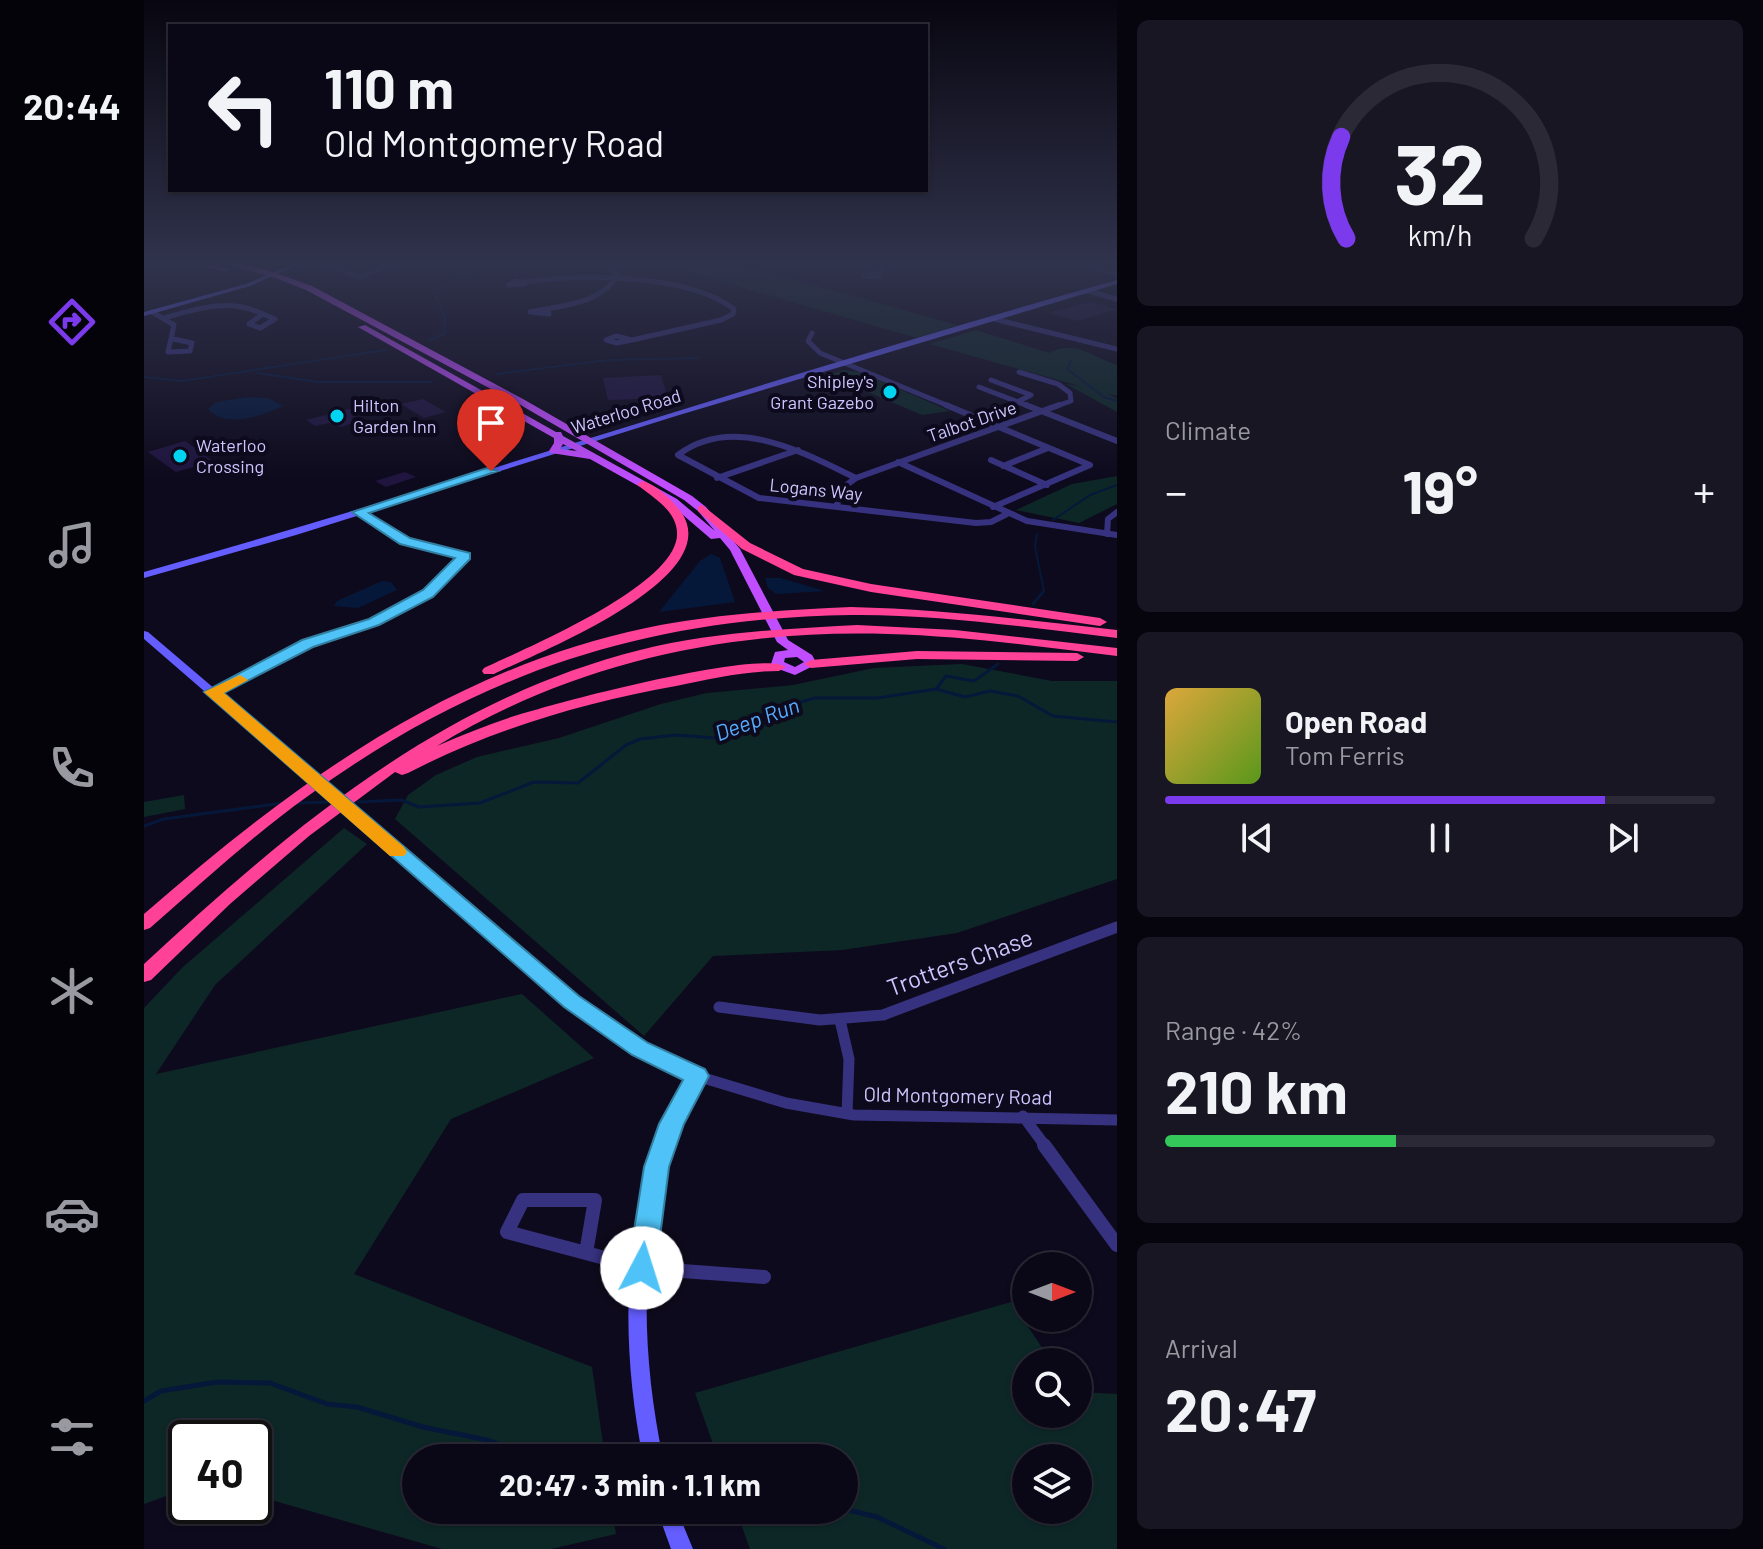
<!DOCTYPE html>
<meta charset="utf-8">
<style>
body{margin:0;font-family:Barlow,sans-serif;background:#181623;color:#f1f3f6;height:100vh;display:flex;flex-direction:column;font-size:30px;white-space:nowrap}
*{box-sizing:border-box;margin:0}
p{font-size:26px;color:#999aa1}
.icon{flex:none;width:44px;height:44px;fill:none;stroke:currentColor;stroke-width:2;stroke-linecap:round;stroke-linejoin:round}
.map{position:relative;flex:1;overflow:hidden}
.panel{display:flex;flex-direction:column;gap:20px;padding:20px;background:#06040c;width:646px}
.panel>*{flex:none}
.top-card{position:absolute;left:24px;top:24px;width:760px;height:168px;border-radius:0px;box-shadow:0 2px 6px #0004,0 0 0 2px #2a2935;background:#0a0816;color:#f1f3f6;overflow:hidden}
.needle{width:52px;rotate:90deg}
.buttons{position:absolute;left:868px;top:1252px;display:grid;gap:16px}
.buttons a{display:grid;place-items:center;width:80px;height:80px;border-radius:50%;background:#0a0816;box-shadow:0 2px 6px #0004,0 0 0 2px #2a2935;font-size:40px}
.speed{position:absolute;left:24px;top:1420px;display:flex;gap:16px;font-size:40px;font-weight:700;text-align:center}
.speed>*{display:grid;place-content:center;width:104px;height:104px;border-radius:50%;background:#0a0816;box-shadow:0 2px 6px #0004,0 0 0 2px #2a2935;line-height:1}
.speed .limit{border:4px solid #111;border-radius:12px;background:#fff;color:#111}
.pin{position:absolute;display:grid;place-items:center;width:68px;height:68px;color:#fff;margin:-82px -34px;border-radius:50% 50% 50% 0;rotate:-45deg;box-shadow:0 0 8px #0007}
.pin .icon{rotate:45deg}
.me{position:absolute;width:88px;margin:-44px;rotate:5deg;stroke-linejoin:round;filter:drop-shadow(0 0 6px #0008)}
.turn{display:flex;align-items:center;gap:28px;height:168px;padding:0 24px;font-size:36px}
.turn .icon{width:104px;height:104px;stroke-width:2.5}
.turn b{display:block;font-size:56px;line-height:68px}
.big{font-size:60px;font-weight:700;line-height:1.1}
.panel .widget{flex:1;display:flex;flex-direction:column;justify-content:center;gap:12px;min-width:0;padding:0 28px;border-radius:12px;background:#181623}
.panel .dial{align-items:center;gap:0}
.dial svg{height:208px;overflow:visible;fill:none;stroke:#2a2935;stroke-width:7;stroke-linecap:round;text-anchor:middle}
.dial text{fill:#f1f3f6;stroke:none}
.song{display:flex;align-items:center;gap:24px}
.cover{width:96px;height:96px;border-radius:12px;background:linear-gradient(135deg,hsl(40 70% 55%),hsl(90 70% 35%))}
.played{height:8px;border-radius:4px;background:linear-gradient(90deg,#7c3aed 80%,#2a2935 80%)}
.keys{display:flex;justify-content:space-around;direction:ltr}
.heat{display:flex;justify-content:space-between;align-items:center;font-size:44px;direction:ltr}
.charge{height:12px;border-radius:6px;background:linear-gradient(90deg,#34c759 42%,#2a2935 0)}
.trip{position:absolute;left:258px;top:1444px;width:456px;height:80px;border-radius:40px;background:#0a0816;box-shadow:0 2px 6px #0004,0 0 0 2px #2a2935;font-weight:700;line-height:80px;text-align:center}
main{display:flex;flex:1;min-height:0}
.menu{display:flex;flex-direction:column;width:144px;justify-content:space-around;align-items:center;background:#040309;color:#999aa1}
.menu .icon{width:56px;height:56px}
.menu .active{color:#7c3aed}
.menu b{font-size:36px;color:#f1f3f6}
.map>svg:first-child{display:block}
.green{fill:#0d2727;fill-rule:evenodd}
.water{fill:#06183a}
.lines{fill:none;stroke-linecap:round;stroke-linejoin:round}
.stream-far2{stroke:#06183a;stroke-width:2}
.stream-far1{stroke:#06183a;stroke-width:3}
.stream{stroke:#06183a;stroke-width:5}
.building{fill:#1f153f}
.street-far4{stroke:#37327f;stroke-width:5}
.street-far3{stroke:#37327f;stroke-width:6}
.street-far2{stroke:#37327f;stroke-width:8}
.street-far1{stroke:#37327f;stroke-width:11}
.street{stroke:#37327f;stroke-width:14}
.secondary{fill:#645dff;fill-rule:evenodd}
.primary{fill:#c04dff;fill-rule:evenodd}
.highway{fill:#ff4198;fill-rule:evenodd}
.route{fill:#4fc3f7;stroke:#337fa1;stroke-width:2}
.slow{fill:#f59e0b}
.poi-dot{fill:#00d4f1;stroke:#0e0a1d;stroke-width:3}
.labels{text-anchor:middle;stroke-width:8;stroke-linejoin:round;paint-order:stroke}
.far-poi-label{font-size:18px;fill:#cec6ff;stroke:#0e0a1d;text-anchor:start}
.far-street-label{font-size:18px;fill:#cec6ff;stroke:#0e0a1d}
.street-label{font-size:20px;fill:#cec6ff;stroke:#0e0a1d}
.water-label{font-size:22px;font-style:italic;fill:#54acff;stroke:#0e0a1d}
.near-street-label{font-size:24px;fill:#cec6ff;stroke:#0e0a1d}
</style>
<main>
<nav class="menu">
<b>20:44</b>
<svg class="icon active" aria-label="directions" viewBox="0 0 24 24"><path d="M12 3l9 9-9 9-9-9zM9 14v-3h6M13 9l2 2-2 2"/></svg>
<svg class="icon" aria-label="music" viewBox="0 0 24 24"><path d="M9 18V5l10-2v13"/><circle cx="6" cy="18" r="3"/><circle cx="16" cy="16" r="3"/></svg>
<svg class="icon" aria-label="phone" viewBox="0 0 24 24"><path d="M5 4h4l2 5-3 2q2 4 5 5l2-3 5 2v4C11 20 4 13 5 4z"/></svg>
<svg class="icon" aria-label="climate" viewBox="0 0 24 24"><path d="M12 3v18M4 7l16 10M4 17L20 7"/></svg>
<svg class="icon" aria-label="car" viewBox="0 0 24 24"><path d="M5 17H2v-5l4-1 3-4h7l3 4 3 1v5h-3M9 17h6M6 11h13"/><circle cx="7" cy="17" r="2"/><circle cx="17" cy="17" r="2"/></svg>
<svg class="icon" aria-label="filters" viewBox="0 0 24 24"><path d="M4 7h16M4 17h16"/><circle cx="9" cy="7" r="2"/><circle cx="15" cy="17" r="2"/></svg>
</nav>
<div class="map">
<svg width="973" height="1549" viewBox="0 0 973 1549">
<rect width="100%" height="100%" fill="#0e0a1d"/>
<!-- green -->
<path class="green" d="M510 262H588L813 325 773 338Z
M832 330 905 353C933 339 947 357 973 365V396L963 394 973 398V412L922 384 936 386 785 344Z
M700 370 716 372 806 411 778 415 684 375Z
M973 476V504L935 523 872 510 928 484Z
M818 664 908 681H973V879L813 933 698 950 569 956 500 1036 251 819 264 795 292 775 333 757 415 738 517 704 563 693 649 685 730 668Z
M40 795 41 809 0 817V802Z
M200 828 223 844 71 985 12 1074 378 994 450 1058 307 1119 210 1274 448 1367 461 1458H272V1510H468L472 1534 407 1549H298L110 1495V1438H42V1489L0 1504V1008L39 967Z
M867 1302 908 1362H882V1414H934V1392L973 1394V1549H606L592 1510H700V1458H574L551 1393ZM882 1458H934V1510H882Z"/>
<!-- water -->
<path class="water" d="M104 397 124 398 139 406C119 416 81 429 64 409L72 402Z
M567 554 576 558 591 602 515 612 556 561Z
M621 578H636L681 591 632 594 624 588Z
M238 581 247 582 253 590 214 608 190 606 193 601Z"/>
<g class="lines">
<!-- stream-far2 -->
<path class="stream-far2" d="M285 340 300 334 301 317 291 295 303 284 354 262
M927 361 923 369 960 397 973 401
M113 373 174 382H288
M353 374 464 360 554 358
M0 377 38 381 241 350
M909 520 946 495 973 485
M893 534 891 547 900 591 898 594"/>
<!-- stream-far1 -->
<path class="stream-far1" d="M889 604 899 592
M793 688 802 676 830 681 854 664
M214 802 257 800 275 807 336 803 390 782 434 783 482 745 496 739 532 735 571 738 628 710 671 698H733L792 689 821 697 846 691 874 696 909 716 973 722
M151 803 183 802
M0 826 20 819 139 803"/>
<!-- stream -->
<path class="stream" d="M0 1401 17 1391 73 1382 126 1383 183 1404 213 1407 279 1427 343 1440 395 1458
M700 1509 733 1517 800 1549"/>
</g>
<!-- building -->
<path class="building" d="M946 302 972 309 934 321 904 313Z
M517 375 524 398 464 400 459 378Z
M279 399 302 412 280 418 257 404Z
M217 406 226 411 207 418 213 422 197 427 185 423 171 426 162 420Z
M360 433 371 440 343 448 332 442Z
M41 441 69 461 32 472 4 452Z
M261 472 272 477 242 487 231 481Z"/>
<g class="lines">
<!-- street-far4 -->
<path class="street-far4" d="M175 262 216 277 251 262
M936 262 973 275
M728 275 735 277 721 276 739 270 736 262
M372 281 381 284 364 285Z
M379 282C437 274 542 273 590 309L589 314 577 320 488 340
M944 291 973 299
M404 310 405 314 386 312C418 305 456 305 474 275L458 262
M8 312 30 325 24 352 46 351 48 343 29 339
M119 314 131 319 116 328 105 324Z
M20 318C55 308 85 298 119 314
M850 319 973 349
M668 333 664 341 676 353 807 407
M472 336 488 340 473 343 462 340Z
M875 372 914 384 926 393 927 401 910 407
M847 380 887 395 873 402
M835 387 887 407"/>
<!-- street-far3 -->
<path class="street-far3" d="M802 405 946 465 849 507
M882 405 973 441
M847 460 903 485
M754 462 883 521 973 535
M859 466 904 448
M573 478 654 450
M712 478C660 453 589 413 534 455L615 498 832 523 847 522 863 514
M692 507 701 486 712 478 915 405
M214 512 261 541 321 556 282 594
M963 534 964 519 973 512"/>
<!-- street-far2 -->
<path class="street-far2" d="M69 692 163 644 230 622 285 592"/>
<!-- street-far1 -->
<path class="street-far1" d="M575 1007 676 1020 739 1015 973 927
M696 1020 705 1059 703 1114
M553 1076 642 1103 710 1115 973 1120
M879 1116 902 1147"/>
<!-- street -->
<path class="street" d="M900 1145 973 1245
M379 1200H451L442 1253 363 1232Z
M442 1253 498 1268 620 1277"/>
<!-- secondary -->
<path class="secondary" d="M153 262H161L106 286 0 316V312L102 284Z
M973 280V284L532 416 152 535 0 578V572C326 480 647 371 973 280Z
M0 631 4 632 433 997 501 1045 559 1072 561 1076C548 1099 535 1123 526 1148 494 1246 498 1358 519 1458H499C479 1358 477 1248 509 1150 517 1125 531 1101 544 1078L491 1053 423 1005 0 639Z
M513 1510H533L549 1549H527Z"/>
<!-- primary -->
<path class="primary" d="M42 262H55L85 269 82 271Z
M73 262C105 262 138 275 168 286L379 399 548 496 562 507 596 549 644 640 668 655 673 664 651 675 629 667 627 664 631 652 644 650 633 642 586 550 576 538 567 539 525 503 446 459 407 453 405 451 410 443V438L214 327 221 325 412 432H417L419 436 533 499 571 531 554 511 540 500 373 403 162 290 129 277ZM419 444 433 451 416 449ZM653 657 660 662 651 667 640 662 641 658Z"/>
<!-- highway -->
<path class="highway" d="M499 481C513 486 528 499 537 512 584 578 393 653 350 674H340L338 671 340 668C382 648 537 584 533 532 532 511 510 498 495 486L493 484Z
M558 505 606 543 659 569 727 584 956 618 963 622 956 626 727 592 650 575 598 549 554 511V507Z
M707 607C796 609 884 620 973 630V638C885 628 796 614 707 615 500 618 332 674 164 796 108 836 58 883 6 928L0 930V914C149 784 304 670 502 628 569 614 638 610 707 607Z
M713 625 811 630 973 648V656C897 647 821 636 744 634 586 629 428 663 293 746 325 732 357 719 391 710 426 699 620 649 642 667L635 671C600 671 566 679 532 686 438 703 349 729 264 773L258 775 251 772 165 836 86 904 7 980 0 982V964C147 828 297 700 496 650 568 632 640 629 713 625Z
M773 651 933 653 940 657 933 661 773 659 667 668 660 664 667 660Z"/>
</g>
<!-- sky -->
<linearGradient id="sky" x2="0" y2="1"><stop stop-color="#080610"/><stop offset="0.55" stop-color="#30334c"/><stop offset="1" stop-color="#30334c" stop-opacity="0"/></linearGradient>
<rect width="973" height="479" fill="url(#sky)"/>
<!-- route -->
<path class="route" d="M343 468 354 471 225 513 266 538 326 553V559L289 597 235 625 169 647 80 693 435 996 504 1043 561 1069 565 1076 540 1124 525 1167 512 1268 508 1276 498 1280 488 1276 484 1268 500 1167 515 1124 539 1080 488 1055 420 1007 60 692 158 640 225 619 279 590 311 558 256 544 208 512Z"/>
<!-- slow -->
<path class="slow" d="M96 675 104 680 80 693 260 847 263 852 260 856H246L60 692Z"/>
<!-- markers -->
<g class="poi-dot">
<circle cx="746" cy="392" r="8"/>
<circle cx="193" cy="416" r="8"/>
<circle cx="36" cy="456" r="8"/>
</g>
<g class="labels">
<!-- far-poi labels -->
<g class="far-poi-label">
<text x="730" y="388" text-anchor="end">Shipley's<tspan x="730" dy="21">Grant Gazebo</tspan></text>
<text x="209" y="412">Hilton<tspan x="209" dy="21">Garden Inn</tspan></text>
<text x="52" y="452">Waterloo<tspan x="52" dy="21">Crossing</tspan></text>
</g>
<!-- far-street labels -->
<g class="far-street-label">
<text transform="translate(482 412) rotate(-17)" y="6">Waterloo Road</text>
<text transform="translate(828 422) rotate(-19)" y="6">Talbot Drive</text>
<text transform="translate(672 490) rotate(6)" y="6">Logans Way</text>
</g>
<!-- street labels -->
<g class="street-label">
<text transform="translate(814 1096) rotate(1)" y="7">Old Montgomery Road</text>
</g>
<!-- water labels -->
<g class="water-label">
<text transform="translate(613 719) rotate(-20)" y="8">Deep Run</text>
</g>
<!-- near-street labels -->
<g class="near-street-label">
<text transform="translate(816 963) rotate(-20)" y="8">Trotters Chase</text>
</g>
</g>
</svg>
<div class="buttons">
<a><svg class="needle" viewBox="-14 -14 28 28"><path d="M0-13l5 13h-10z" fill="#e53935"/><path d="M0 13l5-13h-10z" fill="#999aa1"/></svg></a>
<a><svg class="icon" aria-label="search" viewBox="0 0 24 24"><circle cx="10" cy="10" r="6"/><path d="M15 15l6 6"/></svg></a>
<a><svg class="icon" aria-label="layers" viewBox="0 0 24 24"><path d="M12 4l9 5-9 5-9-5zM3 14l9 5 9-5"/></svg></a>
</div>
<div class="speed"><div class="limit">40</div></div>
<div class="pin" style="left:347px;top:471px;background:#d93025"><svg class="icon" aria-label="arrive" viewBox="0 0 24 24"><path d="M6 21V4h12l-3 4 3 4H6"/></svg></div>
<svg class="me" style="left:498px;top:1268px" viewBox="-20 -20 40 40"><circle r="19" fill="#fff"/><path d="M0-13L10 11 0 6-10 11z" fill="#4fc3f7"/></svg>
<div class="trip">20:47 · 3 min · 1.1 km</div>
<div class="top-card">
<div class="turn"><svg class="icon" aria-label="left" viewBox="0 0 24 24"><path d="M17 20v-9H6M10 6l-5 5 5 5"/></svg><div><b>110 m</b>Old Montgomery Road</div></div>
</div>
</div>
<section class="panel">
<div class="widget dial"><svg viewBox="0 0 100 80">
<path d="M14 69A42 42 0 1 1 86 69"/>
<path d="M14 69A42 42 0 0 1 12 30" stroke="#7c3aed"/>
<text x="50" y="56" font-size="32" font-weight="700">32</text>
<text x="50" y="72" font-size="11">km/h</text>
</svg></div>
<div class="widget"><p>Climate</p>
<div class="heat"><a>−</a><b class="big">19°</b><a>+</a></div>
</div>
<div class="widget">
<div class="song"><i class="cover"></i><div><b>Open Road</b><p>Tom Ferris</p></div></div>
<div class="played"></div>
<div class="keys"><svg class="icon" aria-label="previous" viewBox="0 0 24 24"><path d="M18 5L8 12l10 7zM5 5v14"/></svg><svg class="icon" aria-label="pause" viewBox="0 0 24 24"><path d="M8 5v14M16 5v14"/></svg><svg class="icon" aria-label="next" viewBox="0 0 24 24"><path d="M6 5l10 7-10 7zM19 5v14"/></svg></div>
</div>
<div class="widget"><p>Range · 42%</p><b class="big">210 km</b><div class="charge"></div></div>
<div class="widget"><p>Arrival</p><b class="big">20:47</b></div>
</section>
</main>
